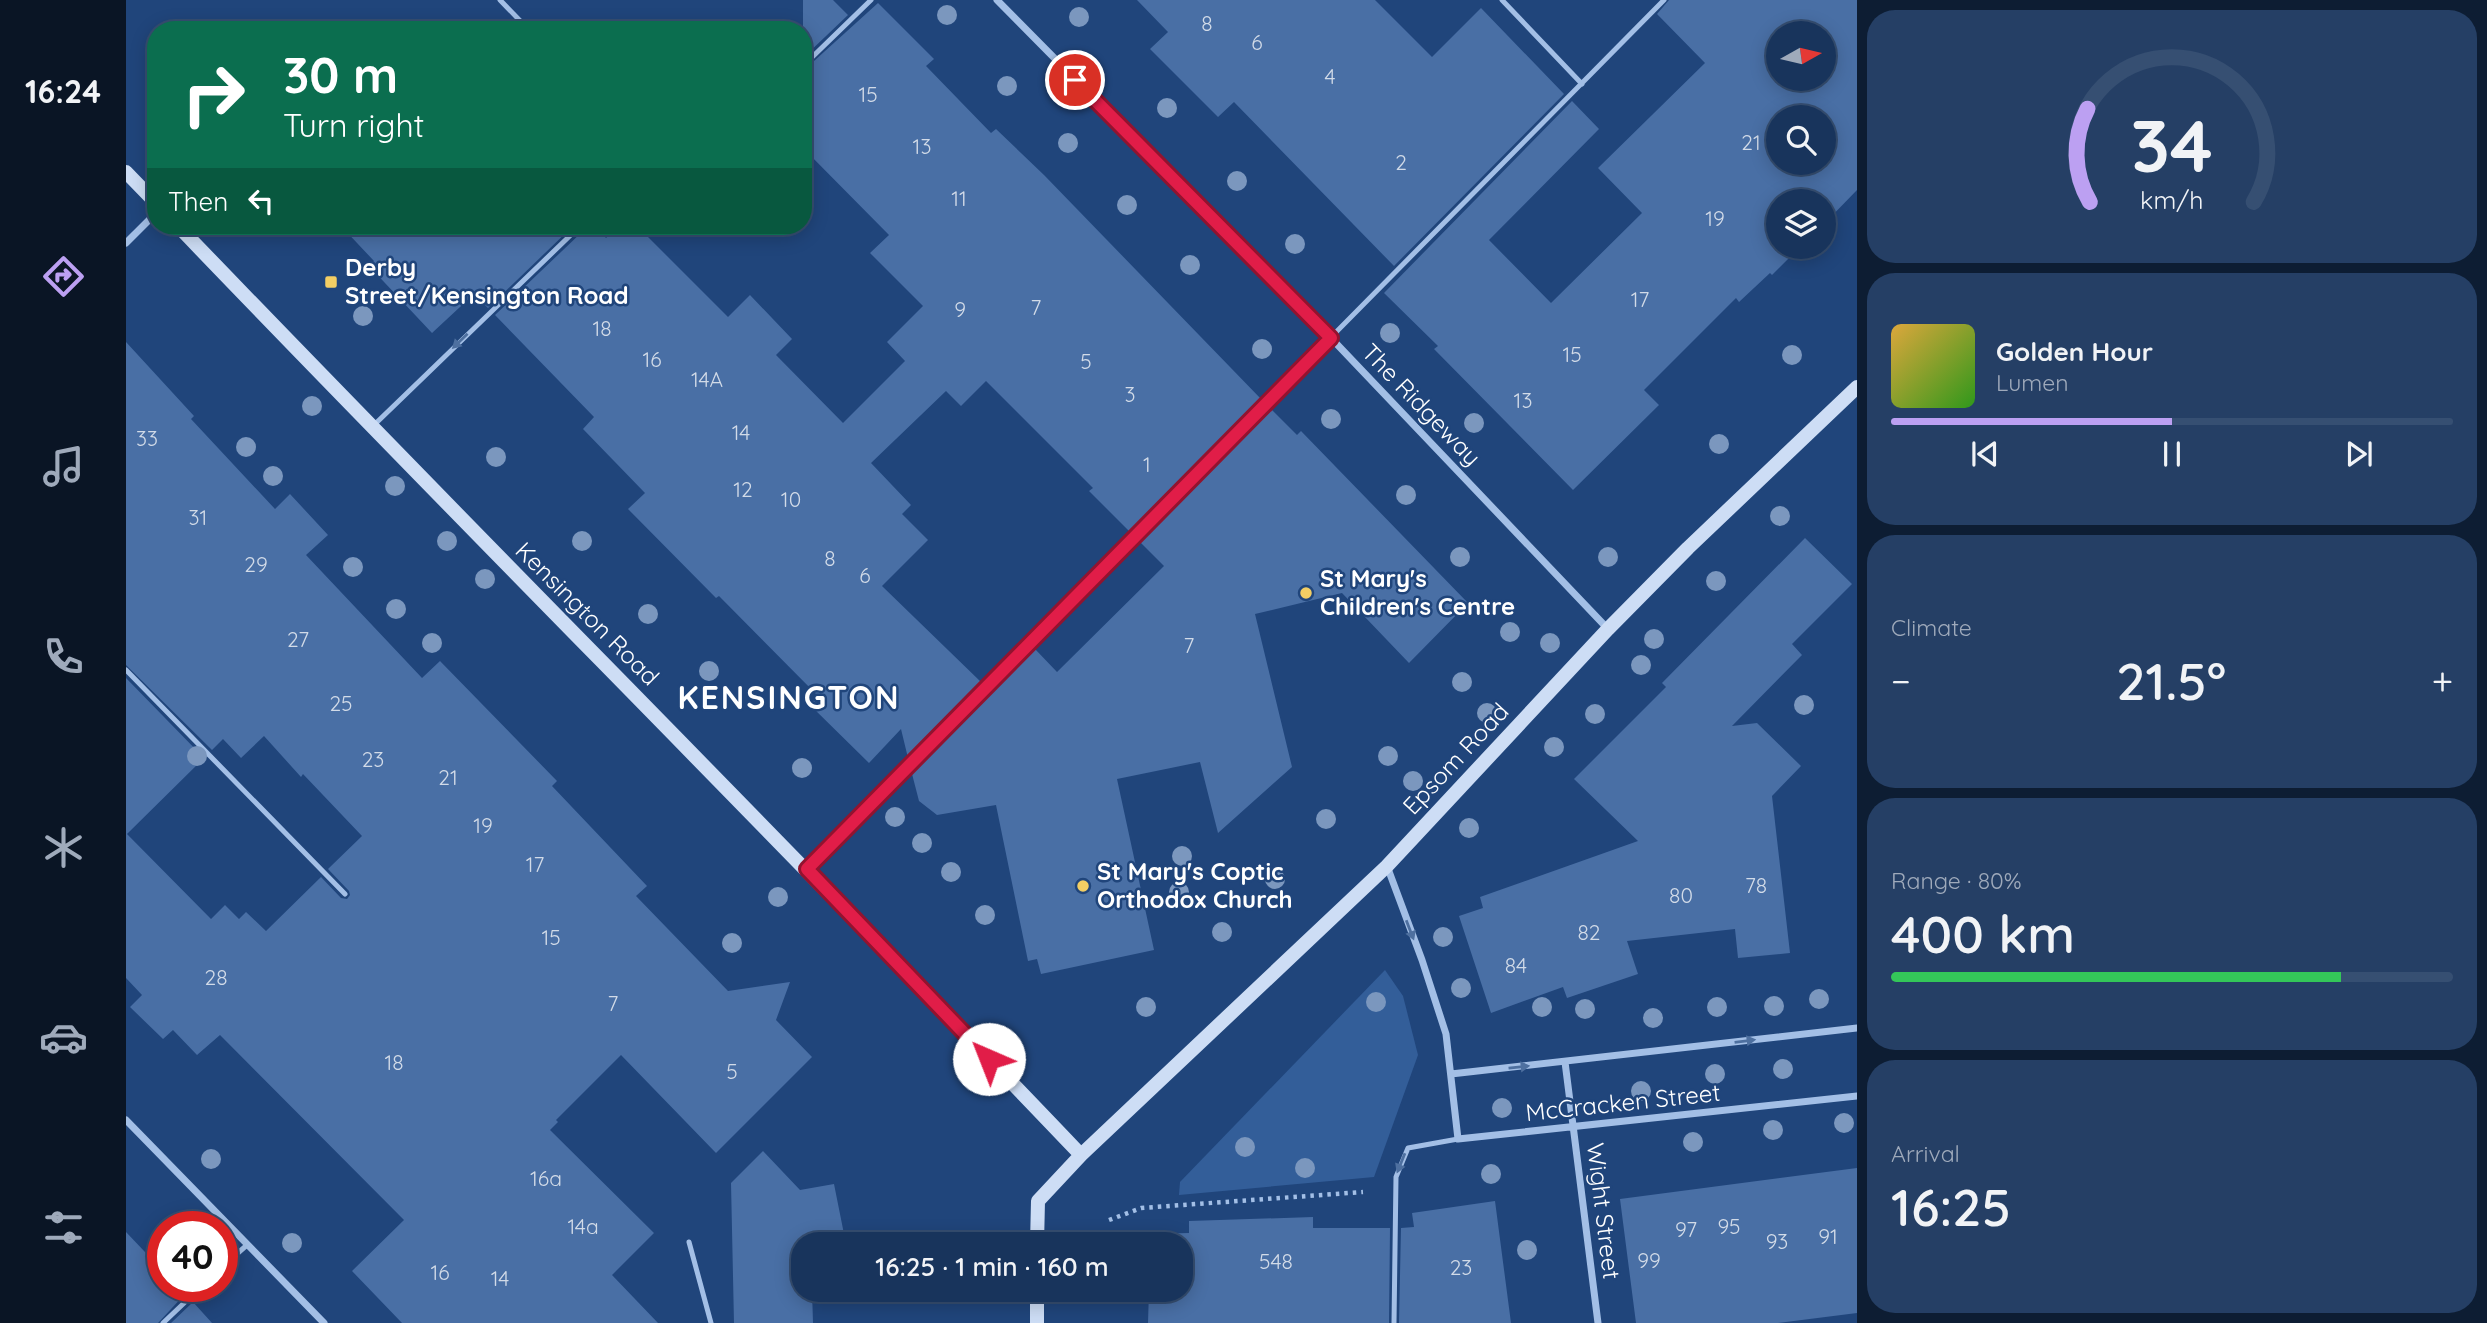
<!DOCTYPE html>
<meta charset="utf-8">
<style>
body{margin:0;font-family:Quicksand,sans-serif;background:#253f65;color:#f1f3f6;height:100vh;display:flex;flex-direction:column;font-size:26px;white-space:nowrap}
*{box-sizing:border-box;margin:0}
p{font-size:23px;color:#9faabb}
.icon{flex:none;width:38px;height:38px;fill:none;stroke:currentColor;stroke-width:2;stroke-linecap:round;stroke-linejoin:round}
.map{position:relative;flex:1;overflow:hidden}
.drawer{display:flex;flex-direction:column;gap:10px;padding:10px;background:#0d1d33;width:630px}
.drawer>*{flex:none}
.hud{position:absolute;left:21px;top:21px;width:665px;height:214px;border-radius:28px;box-shadow:0 4px 18px #0003,0 0 0 2px #364f72;background:#0b6e4f;color:#fff;overflow:hidden}
.needle{width:46px;rotate:82deg}
.buttons{position:absolute;left:1640px;top:21px;display:grid;gap:14px}
.buttons a{display:grid;place-items:center;width:70px;height:70px;border-radius:50%;background:#18345c;box-shadow:0 4px 18px #0003,0 0 0 2px #364f72;font-size:35px}
.speed{position:absolute;left:21px;top:1211px;display:flex;gap:14px;font-size:35px;font-weight:700;text-align:center}
.speed>*{display:grid;place-content:center;width:91px;height:91px;border-radius:50%;background:#18345c;box-shadow:0 4px 18px #0003,0 0 0 2px #364f72;line-height:1}
.speed .limit{border:10px solid #d22;background:#fff;color:#111}
.pin{position:absolute;display:grid;place-items:center;width:60px;height:60px;color:#fff;margin:-30px;border:4px solid #fff;border-radius:50%;box-shadow:0 2px 7px #0007}
.me{position:absolute;width:77px;margin:-38px;rotate:316deg;stroke-linejoin:round;filter:drop-shadow(0 0 5px #0008)}
.turn{display:flex;align-items:center;gap:24px;height:147px;padding:0 21px;font-size:32px}
.turn .icon{width:91px;height:91px;stroke-width:2.5}
.turn b{display:block;font-size:49px;line-height:60px}
.then{display:flex;align-items:center;height:66px;padding:0 21px;background:#0003;gap:14px;font-size:26px}
.big{font-size:52px;font-weight:600;line-height:1.1}
.drawer .tile{flex:1;display:flex;flex-direction:column;justify-content:center;gap:10px;min-width:0;padding:0 24px;border-radius:28px;background:#253f65}
.drawer .dial{align-items:center;gap:0}
.dial svg{height:182px;overflow:visible;fill:none;stroke:#364f72;stroke-width:7;stroke-linecap:round;text-anchor:middle}
.dial text{fill:#f1f3f6;stroke:none}
.song{display:flex;align-items:center;gap:21px}
.cover{width:84px;height:84px;border-radius:10px;background:linear-gradient(135deg,hsl(40 70% 55%),hsl(110 70% 35%))}
.played{height:7px;border-radius:4px;background:linear-gradient(90deg,#bca0f2 50%,#364f72 50%)}
.keys{display:flex;justify-content:space-around;direction:ltr}
.heat{display:flex;justify-content:space-between;align-items:center;font-size:38px;direction:ltr}
.charge{height:10px;border-radius:5px;background:linear-gradient(90deg,#34c759 80%,#364f72 0)}
.trip{position:absolute;left:665px;top:1232px;width:402px;height:70px;border-radius:28px;background:#18345c;box-shadow:0 4px 18px #0003,0 0 0 2px #364f72;font-weight:600;line-height:70px;text-align:center}
main{display:flex;flex:1;min-height:0}
.menu{display:flex;flex-direction:column;width:126px;justify-content:space-around;align-items:center;background:#0a1525;color:#9faabb}
.menu .icon{width:49px;height:49px}
.menu .on{color:#bca0f2}
.menu b{font-size:32px;color:#f1f3f6}
.map>svg:first-child{display:block}
.green{fill:#335e99}
.building{fill:#496fa5;fill-rule:evenodd}
.lines{fill:none;stroke-linecap:round;stroke-linejoin:round}
.path{stroke:#a3bfe6;stroke-width:4.5;stroke-dasharray:3.5 5;stroke-linecap:butt}
.lane{stroke:#a3bfe6;stroke-width:5}
.street{stroke:#a3bfe6;stroke-width:7}
.secondary{stroke:#cdddf5;stroke-width:14}
.tree{fill:#7b97be}
.oneway{fill:#4e70a0}
.route-casing{stroke:#92132f;stroke-width:18}
.route{stroke:#e11d48;stroke-width:12}
.poi-dot{fill:#f3ce64;stroke:#20457b;stroke-width:2.5}
.labels{text-anchor:middle;stroke-width:5;stroke-linejoin:round;paint-order:stroke}
.number-label{font-size:21px;fill:#d2dbe8}
.poi-label{font-size:24px;font-weight:bold;fill:#fff;stroke:#20457b;text-anchor:start}
.street-label{font-size:24px;fill:#fff;stroke:#20457b}
.district-label{font-size:32px;font-weight:bold;letter-spacing:2px;fill:#fff;stroke:#20457b}
</style>
<main>
<nav class="menu">
<b>16:24</b>
<svg class="icon on" aria-label="directions" viewBox="0 0 24 24"><path d="M12 3l9 9-9 9-9-9zM9 14v-3h6M13 9l2 2-2 2"/></svg>
<svg class="icon" aria-label="music" viewBox="0 0 24 24"><path d="M9 18V5l10-2v13"/><circle cx="6" cy="18" r="3"/><circle cx="16" cy="16" r="3"/></svg>
<svg class="icon" aria-label="phone" viewBox="0 0 24 24"><path d="M5 4h4l2 5-3 2q2 4 5 5l2-3 5 2v4C11 20 4 13 5 4z"/></svg>
<svg class="icon" aria-label="climate" viewBox="0 0 24 24"><path d="M12 3v18M4 7l16 10M4 17L20 7"/></svg>
<svg class="icon" aria-label="car" viewBox="0 0 24 24"><path d="M5 17H2v-5l4-1 3-4h7l3 4 3 1v5h-3M9 17h6M6 11h13"/><circle cx="7" cy="17" r="2"/><circle cx="17" cy="17" r="2"/></svg>
<svg class="icon" aria-label="filters" viewBox="0 0 24 24"><path d="M4 7h16M4 17h16"/><circle cx="9" cy="7" r="2"/><circle cx="15" cy="17" r="2"/></svg>
</nav>
<div class="map">
<svg width="1731" height="1323" viewBox="0 0 1731 1323">
<rect width="100%" height="100%" fill="#20457b"/>
<!-- green -->
<path class="green" d="M1259 970 1277 996 1292 1055 1248 1177 1053 1195 1054 1182Z"/>
<!-- building -->
<path class="building" d="M677 0H707L722 15 677 58Z
M1011 0H1249L1306 57 1355 8 1438 94 1268 266 1108 102 1092 117 1024 49 1042 32Z
M1543 0H1731V190L1698 224V201H1652V247H1674L1646 275 1644 273 1613 302 1610 298 1518 390 1533 405 1447 490 1308 349 1312 346 1258 293 1446 101 1473 129 1363 240 1425 303 1516 213 1472 168 1579 63 1531 14ZM1652 33H1698V79H1652ZM1652 117H1698V163H1652Z
M752 3 808 59 800 66 865 133 870 129 918 175 1136 400 1005 533 963 491 967 488 860 381 835 406 820 391 745 463 785 505 776 514 802 540 756 586 856 683 782 758 775 729 743 763 684 705 692 696 593 596 590 598 502 509 519 493 457 429 468 417 369 315 458 230 459 226H469L480 238 492 226H511L602 317 624 295 666 339 650 355 717 423 779 361 761 342 797 306 744 253 763 235 677 148V71Z
M215 226H447L362 308 348 294 306 333 243 266 248 261Z
M0 342 68 416 65 419 149 509 164 494 202 535 180 555 296 678 314 661 431 781 426 786 521 886 510 896 602 991 664 982 650 1020 686 1057 590 1153 495 1055 430 1120 432 1122 424 1130 528 1233 486 1275 532 1323H276L226 1271 278 1220 94 1035 71 1055 47 1030 37 1039 4 1007 16 995 0 978V678L78 758 1 834 85 919 99 905 113 919 120 912 140 931 195 877 215 898 221 899 224 895 223 891 202 869 236 836 177 774 175 777 138 736 115 758 97 739 86 750 0 665Z
M1143 407 1171 435 1175 431 1342 603 1283 663 1216 593 1129 614 1166 767 1092 833 1074 762 991 779 1028 950 915 974 911 959 902 961 870 805 811 815 793 801 785 770 863 691 865 692 909 649 931 672 1038 566 1012 540Z
M1679 538 1726 584 1666 644 1676 655 1606 726 1631 723 1675 766 1646 796 1664 953 1612 958 1609 929 1501 941 1512 974 1441 998 1437 987 1365 1013 1333 916 1357 908 1354 897 1512 841 1448 779 1540 687 1536 683Z
M637 1151 674 1190 708 1184 720 1244H677V1290H686L687 1323H608L605 1183Z
M1731 1168V1313L1652 1323H1510L1494 1199Z
M1369 1201 1385 1323H1273L1275 1228 1288 1227 1286 1213Z
M1187 1217V1228H1264L1263 1323H1022L1023 1290H1055V1244H1023L1024 1234 1063 1233V1221Z
M0 1232 37 1271V1286H52L59 1294 32 1323H0Z
M67 1302 86 1323H45Z"/>
<g class="lines">
<!-- path -->
<path class="path" d="M983 1220 1015 1208 1237 1192"/>
<!-- lane -->
<path class="lane" d="M374 0 403 30
M1376 0 1456 84
M677 66 745 0
M247 426 454 226
M0 670 219 894
M681 868 1538 0
M563 1242 585 1323
M96 1267 121 1245
M37 1323 76 1286
M1268 1323 1270 1177 1282 1148 1332 1139"/>
<!-- street -->
<path class="street" d="M871 0 1205 338 1482 629
M0 243 30 213
M1261 866 1296 960 1320 1034 1332 1139 1731 1096
M1439 1062 1472 1323
M1325 1074 1731 1028
M0 1120 198 1323"/>
<!-- secondary -->
<path class="secondary" d="M0 172 30 203
M52 226C351 538 657 842 955 1155
M911 1244 912 1201 955 1155 1261 866 1482 629 1562 548 1731 387
M911 1323V1290"/>
</g>
<!-- trees -->
<g class="tree">
<circle cx="821" cy="15" r="10"/>
<circle cx="953" cy="17" r="10"/>
<circle cx="881" cy="86" r="10"/>
<circle cx="1041" cy="108" r="10"/>
<circle cx="942" cy="143" r="10"/>
<circle cx="1111" cy="181" r="10"/>
<circle cx="1001" cy="205" r="10"/>
<circle cx="1169" cy="244" r="10"/>
<circle cx="1064" cy="265" r="10"/>
<circle cx="237" cy="316" r="10"/>
<circle cx="1264" cy="333" r="10"/>
<circle cx="1136" cy="349" r="10"/>
<circle cx="1666" cy="355" r="10"/>
<circle cx="186" cy="406" r="10"/>
<circle cx="1205" cy="419" r="10"/>
<circle cx="1348" cy="423" r="10"/>
<circle cx="1593" cy="444" r="10"/>
<circle cx="120" cy="447" r="10"/>
<circle cx="370" cy="457" r="10"/>
<circle cx="147" cy="476" r="10"/>
<circle cx="269" cy="486" r="10"/>
<circle cx="1280" cy="495" r="10"/>
<circle cx="1654" cy="516" r="10"/>
<circle cx="321" cy="541" r="10"/>
<circle cx="456" cy="541" r="10"/>
<circle cx="1334" cy="557" r="10"/>
<circle cx="1482" cy="557" r="10"/>
<circle cx="227" cy="567" r="10"/>
<circle cx="359" cy="579" r="10"/>
<circle cx="1590" cy="581" r="10"/>
<circle cx="270" cy="609" r="10"/>
<circle cx="522" cy="614" r="10"/>
<circle cx="1384" cy="632" r="10"/>
<circle cx="1528" cy="639" r="10"/>
<circle cx="306" cy="643" r="10"/>
<circle cx="1424" cy="643" r="10"/>
<circle cx="1515" cy="665" r="10"/>
<circle cx="583" cy="671" r="10"/>
<circle cx="1336" cy="682" r="10"/>
<circle cx="1678" cy="705" r="10"/>
<circle cx="1361" cy="713" r="10"/>
<circle cx="1469" cy="714" r="10"/>
<circle cx="1428" cy="747" r="10"/>
<circle cx="71" cy="756" r="10"/>
<circle cx="1262" cy="756" r="10"/>
<circle cx="676" cy="768" r="10"/>
<circle cx="1287" cy="781" r="10"/>
<circle cx="769" cy="817" r="10"/>
<circle cx="1200" cy="819" r="10"/>
<circle cx="1343" cy="828" r="10"/>
<circle cx="796" cy="843" r="10"/>
<circle cx="1056" cy="856" r="10"/>
<circle cx="825" cy="872" r="10"/>
<circle cx="1149" cy="879" r="10"/>
<circle cx="1053" cy="892" r="10"/>
<circle cx="652" cy="897" r="10"/>
<circle cx="859" cy="915" r="10"/>
<circle cx="1096" cy="932" r="10"/>
<circle cx="1317" cy="937" r="10"/>
<circle cx="606" cy="943" r="10"/>
<circle cx="1335" cy="988" r="10"/>
<circle cx="1693" cy="999" r="10"/>
<circle cx="1250" cy="1002" r="10"/>
<circle cx="1648" cy="1006" r="10"/>
<circle cx="1020" cy="1007" r="10"/>
<circle cx="1416" cy="1007" r="10"/>
<circle cx="1591" cy="1007" r="10"/>
<circle cx="1459" cy="1009" r="10"/>
<circle cx="1527" cy="1018" r="10"/>
<circle cx="1657" cy="1069" r="10"/>
<circle cx="1589" cy="1074" r="10"/>
<circle cx="1515" cy="1091" r="10"/>
<circle cx="1376" cy="1108" r="10"/>
<circle cx="1718" cy="1123" r="10"/>
<circle cx="1647" cy="1130" r="10"/>
<circle cx="1567" cy="1142" r="10"/>
<circle cx="1119" cy="1147" r="10"/>
<circle cx="85" cy="1159" r="10"/>
<circle cx="1179" cy="1168" r="10"/>
<circle cx="1365" cy="1174" r="10"/>
<circle cx="166" cy="1243" r="10"/>
<circle cx="1401" cy="1250" r="10"/>
</g>
<!-- one-way arrows -->
<defs><path id="oneway-solid" d="M-6-.8H1V-3.2L6.5 0L1 3.2V.8H-6Z" transform="scale(1.75)"/></defs>
<g class="oneway">
<use href="#oneway-solid" transform="translate(334 341) rotate(136)"/>
<use href="#oneway-solid" transform="translate(1284 930) rotate(69)"/>
<use href="#oneway-solid" transform="translate(1619 1041) rotate(-7)"/>
<use href="#oneway-solid" transform="translate(1393 1067) rotate(-6)"/>
<use href="#oneway-solid" transform="translate(1275 1163) rotate(112)"/>
</g>
<g class="lines">
<!-- route casing -->
<g class="route-casing">
<path id="route" d="M863 1059 681 869 1205 338 949 80"/>
</g>
<!-- route -->
<use href="#route" class="route"/>
</g>
<!-- markers -->
<g class="poi-dot">
<rect x="198" y="275" width="14" height="14" rx="3.5"/>
<circle cx="1180" cy="593" r="7"/>
<circle cx="957" cy="886" r="7"/>
</g>
<g class="labels">
<!-- number labels -->
<g class="number-label">
<text x="1081" y="31">8</text>
<text x="1131" y="50">6</text>
<text x="1204" y="84">4</text>
<text x="742" y="102">15</text>
<text x="1625" y="150">21</text>
<text x="796" y="154">13</text>
<text x="1275" y="170">2</text>
<text x="833" y="206">11</text>
<text x="1589" y="226">19</text>
<text x="1514" y="307">17</text>
<text x="910" y="315">7</text>
<text x="834" y="317">9</text>
<text x="476" y="336">18</text>
<text x="1446" y="362">15</text>
<text x="526" y="367">16</text>
<text x="960" y="369">5</text>
<text x="581" y="387">14A</text>
<text x="1004" y="402">3</text>
<text x="1397" y="408">13</text>
<text x="615" y="440">14</text>
<text x="21" y="446">33</text>
<text x="1021" y="472">1</text>
<text x="617" y="497">12</text>
<text x="665" y="507">10</text>
<text x="72" y="525">31</text>
<text x="704" y="566">8</text>
<text x="130" y="572">29</text>
<text x="739" y="583">6</text>
<text x="172" y="647">27</text>
<text x="1063" y="653">7</text>
<text x="215" y="711">25</text>
<text x="247" y="767">23</text>
<text x="322" y="785">21</text>
<text x="357" y="833">19</text>
<text x="409" y="872">17</text>
<text x="1630" y="893">78</text>
<text x="1555" y="903">80</text>
<text x="1463" y="940">82</text>
<text x="425" y="945">15</text>
<text x="1390" y="973">84</text>
<text x="90" y="985">28</text>
<text x="487" y="1011">7</text>
<text x="268" y="1070">18</text>
<text x="606" y="1079">5</text>
<text x="420" y="1186">16a</text>
<text x="457" y="1234">14a</text>
<text x="1603" y="1234">95</text>
<text x="1560" y="1237">97</text>
<text x="1702" y="1244">91</text>
<text x="1651" y="1249">93</text>
<text x="1523" y="1268">99</text>
<text x="1150" y="1269">548</text>
<text x="1335" y="1275">23</text>
<text x="314" y="1280">16</text>
<text x="374" y="1286">14</text>
</g>
<!-- poi labels -->
<g class="poi-label">
<text x="219" y="276">Derby<tspan x="219" dy="28">Street/Kensington Road</tspan></text>
<text x="1194" y="587">St Mary's<tspan x="1194" dy="28">Children's Centre</tspan></text>
<text x="971" y="880">St Mary's Coptic<tspan x="971" dy="28">Orthodox Church</tspan></text>
</g>
<!-- street labels -->
<g class="street-label">
<text transform="translate(1295 405) rotate(46)" y="8">The Ridgeway</text>
<text transform="translate(461 614) rotate(45)" y="8">Kensington Road</text>
<text transform="translate(1330 759) rotate(-47)" y="8">Epsom Road</text>
<text transform="translate(1497 1103) rotate(-6)" y="8">McCracken Street</text>
<text transform="translate(1477 1211) rotate(83)" y="8">Wight Street</text>
</g>
<!-- district labels -->
<g class="district-label">
<text x="663" y="709">KENSINGTON</text>
</g>
</g>
</svg>
<div class="buttons">
<a><svg class="needle" viewBox="-14 -14 28 28"><path d="M0-13l5 13h-10z" fill="#e53935"/><path d="M0 13l5-13h-10z" fill="#9faabb"/></svg></a>
<a><svg class="icon" aria-label="search" viewBox="0 0 24 24"><circle cx="10" cy="10" r="6"/><path d="M15 15l6 6"/></svg></a>
<a><svg class="icon" aria-label="layers" viewBox="0 0 24 24"><path d="M12 4l9 5-9 5-9-5zM3 14l9 5 9-5"/></svg></a>
</div>
<div class="speed"><div class="limit">40</div></div>
<div class="pin" style="left:949px;top:80px;background:#d93025"><svg class="icon" aria-label="arrive" viewBox="0 0 24 24"><path d="M6 21V4h12l-3 4 3 4H6"/></svg></div>
<svg class="me" style="left:863px;top:1059px" viewBox="-20 -20 40 40"><circle r="19" fill="#fff"/><path d="M0-13L10 11 0 6-10 11z" fill="#e11d48"/></svg>
<div class="trip">16:25 · 1 min · 160 m</div>
<div class="hud">
<div class="turn"><svg class="icon" aria-label="right" viewBox="0 0 24 24"><path d="M7 20v-9h11M14 6l5 5-5 5"/></svg><div><b>30 m</b>Turn right</div></div>
<div class="then">Then<svg class="icon" aria-label="left" viewBox="0 0 24 24"><path d="M17 20v-9H6M10 6l-5 5 5 5"/></svg></div>
</div>
</div>
<section class="drawer">
<div class="tile dial"><svg viewBox="0 0 100 80">
<path d="M14 69A42 42 0 1 1 86 69"/>
<path d="M14 69A42 42 0 0 1 13 28" stroke="#bca0f2"/>
<text x="50" y="56" font-size="32" font-weight="700">34</text>
<text x="50" y="72" font-size="11">km/h</text>
</svg></div>
<div class="tile">
<div class="song"><i class="cover"></i><div><b>Golden Hour</b><p>Lumen</p></div></div>
<div class="played"></div>
<div class="keys"><svg class="icon" aria-label="previous" viewBox="0 0 24 24"><path d="M18 5L8 12l10 7zM5 5v14"/></svg><svg class="icon" aria-label="pause" viewBox="0 0 24 24"><path d="M8 5v14M16 5v14"/></svg><svg class="icon" aria-label="next" viewBox="0 0 24 24"><path d="M6 5l10 7-10 7zM19 5v14"/></svg></div>
</div>
<div class="tile"><p>Climate</p>
<div class="heat"><a>−</a><b class="big">21.5°</b><a>+</a></div>
</div>
<div class="tile"><p>Range · 80%</p><b class="big">400 km</b><div class="charge"></div></div>
<div class="tile"><p>Arrival</p><b class="big">16:25</b></div>
</section>
</main>
